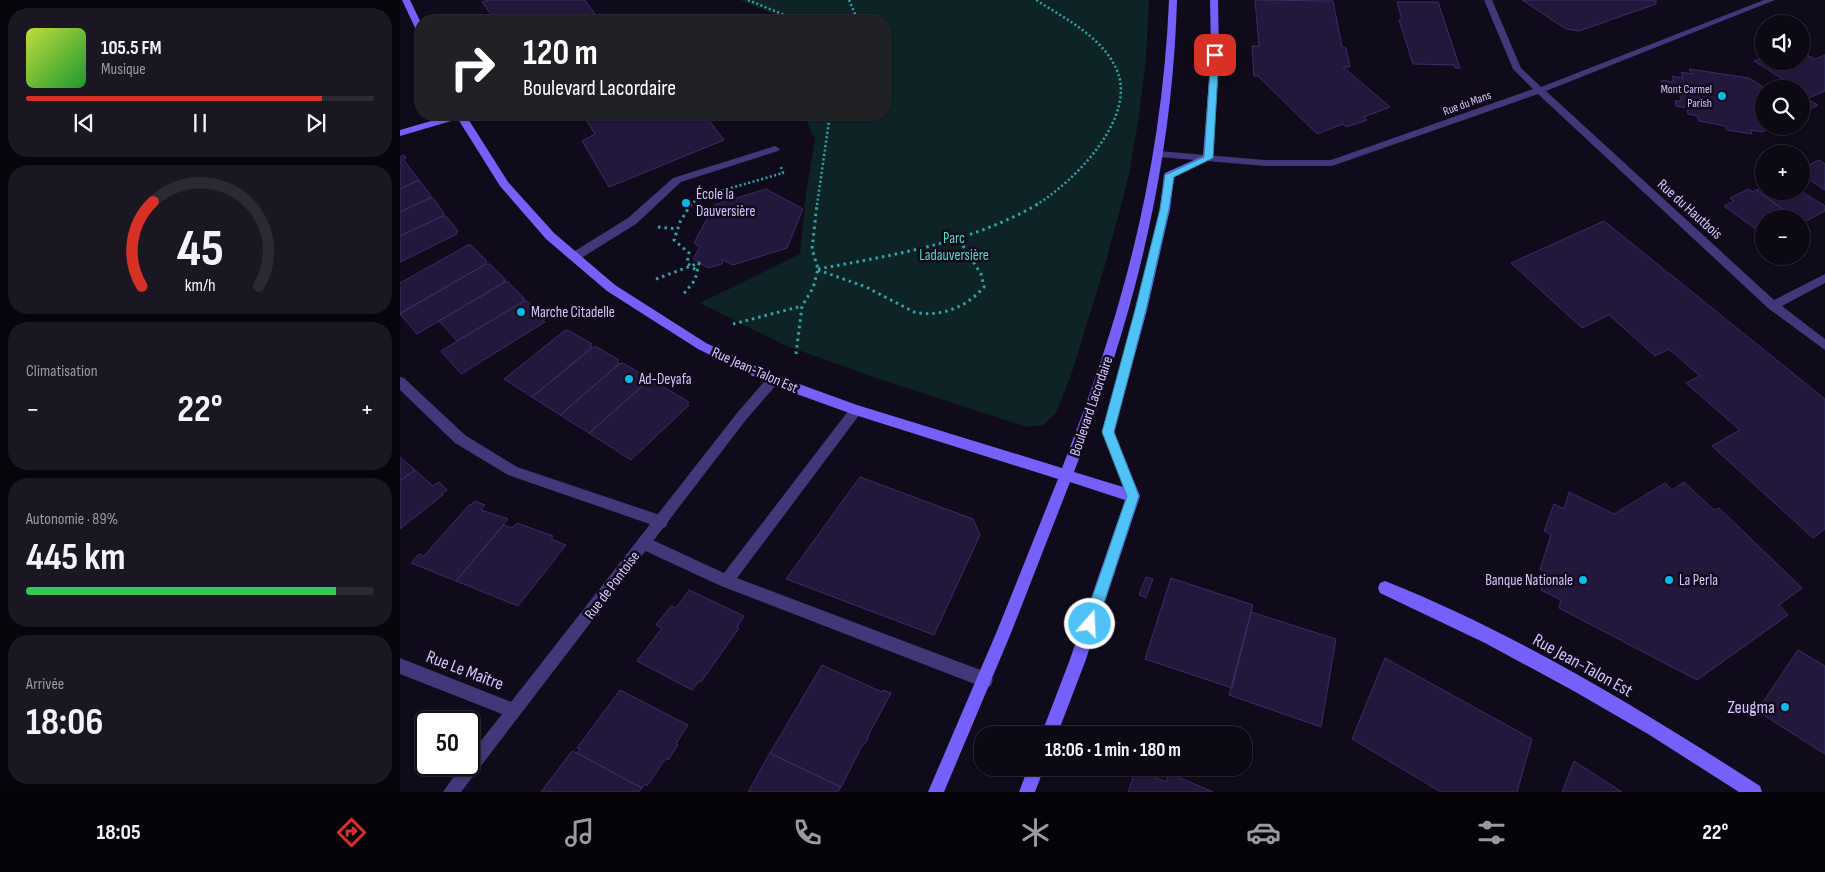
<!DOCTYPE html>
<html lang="fr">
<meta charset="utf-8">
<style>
body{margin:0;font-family:"Sofia Sans Condensed",sans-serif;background:#1a1622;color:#f1f3f6;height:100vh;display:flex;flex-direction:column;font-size:19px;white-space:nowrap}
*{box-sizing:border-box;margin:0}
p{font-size:16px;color:#9a9aa0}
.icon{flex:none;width:28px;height:28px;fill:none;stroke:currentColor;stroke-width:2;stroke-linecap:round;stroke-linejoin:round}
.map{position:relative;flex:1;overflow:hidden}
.drawer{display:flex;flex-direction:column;gap:8px;padding:8px;background:#07040b;width:400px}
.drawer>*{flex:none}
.guide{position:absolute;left:15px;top:15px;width:475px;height:105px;border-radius:20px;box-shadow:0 1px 4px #0004,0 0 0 1px #2c2934;background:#202124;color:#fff;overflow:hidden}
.controls{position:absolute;left:1355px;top:15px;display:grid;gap:10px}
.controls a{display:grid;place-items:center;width:55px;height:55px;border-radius:50%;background:#0c0814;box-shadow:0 1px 4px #0004,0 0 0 1px #2c2934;font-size:25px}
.speed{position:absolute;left:15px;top:711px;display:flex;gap:10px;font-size:25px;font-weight:700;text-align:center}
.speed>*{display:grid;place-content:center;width:65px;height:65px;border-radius:50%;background:#0c0814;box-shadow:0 1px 4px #0004,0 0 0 1px #2c2934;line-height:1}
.speed .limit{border:2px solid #111;border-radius:8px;background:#fff;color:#111}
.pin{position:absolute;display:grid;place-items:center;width:42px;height:42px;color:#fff;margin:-21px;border-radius:10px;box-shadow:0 2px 8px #0006}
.me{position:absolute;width:55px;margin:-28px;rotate:19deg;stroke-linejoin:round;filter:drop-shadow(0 0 4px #0008)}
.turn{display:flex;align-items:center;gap:18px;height:105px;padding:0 25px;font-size:22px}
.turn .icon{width:65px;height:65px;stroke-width:2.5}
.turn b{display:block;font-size:35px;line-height:42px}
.big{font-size:38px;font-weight:700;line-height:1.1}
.drawer .tile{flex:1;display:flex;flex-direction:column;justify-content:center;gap:8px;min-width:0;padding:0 18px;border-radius:20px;background:#1a1622}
.drawer .dial{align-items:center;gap:0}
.dial svg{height:130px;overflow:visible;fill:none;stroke:#2c2934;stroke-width:7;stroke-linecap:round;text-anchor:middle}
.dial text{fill:#f1f3f6;stroke:none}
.song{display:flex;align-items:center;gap:15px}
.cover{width:60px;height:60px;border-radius:8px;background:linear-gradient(135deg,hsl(70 70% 55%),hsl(130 70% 35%))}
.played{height:5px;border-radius:2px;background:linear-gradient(90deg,#d93025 85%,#2c2934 85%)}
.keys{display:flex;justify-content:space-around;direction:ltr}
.heat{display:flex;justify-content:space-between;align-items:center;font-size:28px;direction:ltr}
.charge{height:8px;border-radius:4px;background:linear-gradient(90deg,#34c759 89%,#2c2934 0)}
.trip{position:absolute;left:574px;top:726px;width:278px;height:50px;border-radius:20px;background:#0c0814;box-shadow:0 1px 4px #0004,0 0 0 1px #2c2934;font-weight:700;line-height:50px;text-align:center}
.tabs{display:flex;height:80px;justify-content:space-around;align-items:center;background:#050308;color:#9a9aa0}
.tabs .icon{width:35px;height:35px}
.tabs .on{color:#d93025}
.tabs b{font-size:22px;color:#f1f3f6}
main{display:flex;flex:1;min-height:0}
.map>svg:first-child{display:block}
.green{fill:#0e2325}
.building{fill:#23183b;stroke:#3d2a67}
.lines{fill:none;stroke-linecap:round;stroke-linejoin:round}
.path-far1{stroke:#2fa3a9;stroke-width:2.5;stroke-dasharray:2 2.5;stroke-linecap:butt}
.path{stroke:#2fa3a9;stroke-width:3;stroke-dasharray:2.5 4;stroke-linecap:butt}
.lane{fill:#413779;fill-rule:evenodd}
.street{fill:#413779;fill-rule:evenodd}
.secondary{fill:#7560fb;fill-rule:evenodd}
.route{fill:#4fc3f7;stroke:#337fa1}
.poi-dot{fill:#06baea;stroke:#100b1b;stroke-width:2}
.labels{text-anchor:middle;stroke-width:5;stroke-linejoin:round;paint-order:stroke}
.far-poi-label{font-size:12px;fill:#d3c6fe;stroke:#100b1b;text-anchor:end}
.far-street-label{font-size:12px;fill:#d3c6fe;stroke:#100b1b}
.poi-label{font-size:15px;fill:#d3c6fe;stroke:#100b1b;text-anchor:start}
.street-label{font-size:15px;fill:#d3c6fe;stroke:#100b1b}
.park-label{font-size:15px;fill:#56dac8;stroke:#100b1b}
.near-street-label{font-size:18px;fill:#d3c6fe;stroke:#100b1b}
.near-poi-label{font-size:18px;fill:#d3c6fe;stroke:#100b1b;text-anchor:end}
</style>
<main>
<section class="drawer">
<div class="tile">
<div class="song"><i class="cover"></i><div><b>105.5 FM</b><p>Musique</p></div></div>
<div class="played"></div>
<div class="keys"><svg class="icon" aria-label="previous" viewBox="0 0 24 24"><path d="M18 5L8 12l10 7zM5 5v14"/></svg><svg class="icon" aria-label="pause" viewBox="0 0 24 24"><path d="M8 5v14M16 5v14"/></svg><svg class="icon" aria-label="next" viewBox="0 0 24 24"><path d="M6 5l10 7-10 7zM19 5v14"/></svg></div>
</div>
<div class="tile dial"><svg viewBox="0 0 100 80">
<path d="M14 69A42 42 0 1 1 86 69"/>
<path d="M14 69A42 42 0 0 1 21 17" stroke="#d93025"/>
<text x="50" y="56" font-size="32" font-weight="700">45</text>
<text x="50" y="72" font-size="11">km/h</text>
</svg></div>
<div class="tile"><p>Climatisation</p>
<div class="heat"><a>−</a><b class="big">22°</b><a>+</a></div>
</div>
<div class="tile"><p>Autonomie · 89%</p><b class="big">445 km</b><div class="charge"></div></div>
<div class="tile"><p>Arrivée</p><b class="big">18:06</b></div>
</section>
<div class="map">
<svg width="1425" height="792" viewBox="0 0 1425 792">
<rect width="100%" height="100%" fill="#100b1b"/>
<!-- green -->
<path class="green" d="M340 0H749L746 58 739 116 729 175 705 265 671 375 656 413 643 425 627 427 479 379 387 346 300 303 400 254 406 193 415 140 404 114H484V21H391Z"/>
<!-- building -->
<path class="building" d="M89 0H185L200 21H126L122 15 96 21 82 2Z
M855 0 933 1 942 47 946 48 950 67H943L990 107 964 117 967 120 946 127 943 124 917 134 858 76H854L852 46H859Z
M1122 0H1256V4L1179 31 1166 29Z
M997 2H1038L1060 68H1055L1054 65 1013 64 999 20H1002Z
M1401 52 1415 59 1425 55V91L1407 99 1418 105 1406 111H1401V89H1364V126H1376L1362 132 1351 130 1352 134 1327 130 1325 126 1299 121 1297 116 1288 114 1287 108 1276 106 1275 101H1281V92L1268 90 1266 86H1263L1261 80 1274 82 1272 76 1283 78 1281 72 1292 74 1289 69 1349 78 1366 89 1386 81 1354 61 1364 58V61H1401Z
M182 114H243L244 116 249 114H304L324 140 209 187 182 141 195 134Z
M4 155 6 158 3 159 19 180 0 189V157Z
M1419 160 1425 164V190L1401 174V165L1405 167Z
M17 181H20L31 196 30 198 0 212V189Z
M1364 187V191H1400L1425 206V211L1402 223 1401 219H1396L1356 190Z
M366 189 403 209 387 248 333 265 323 260 322 264 308 268 293 259 300 247 294 243 314 205Z
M1349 189 1353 192 1356 190 1396 219H1364V235L1324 206 1334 201 1330 198Z
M30 198H33L44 213 43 216 0 236V212Z
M43 216H46L58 231 56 232 57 234 0 262V236Z
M1204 221 1425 399V529L1413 538 1312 446 1340 430 1286 383 1300 376 1269 349 1255 356 1209 315 1182 328 1111 263Z
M68 245H71L87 261 85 263 86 264 0 313V283Z
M86 264H90L106 280 103 281 105 282 17 334 0 314Z
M105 282H108L125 299 122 300 124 301 57 341 39 321Z
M124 301H127L145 319 143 320 145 322 61 374 41 351Z
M168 330 192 344 189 346 192 347 132 397 104 379 164 331Z
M195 346 219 360 217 362 219 364 160 415 132 397Z
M223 363 248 378 246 379 248 381 189 433 160 415 219 364Z
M252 380 289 402 287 404 289 405 231 460 189 433 248 381 250 382Z
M0 457 15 470 0 481Z
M15 470 33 486 39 482 47 490 41 494 43 495 0 529V481Z
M460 477 573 519 580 535 534 635 386 579Z
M1284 482 1314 510 1319 508 1402 588 1379 605 1388 615 1297 680 1159 608 1161 600 1141 590 1147 573 1140 569 1151 535 1144 531 1154 504 1164 509 1169 492 1214 514 1265 483 1272 490Z
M75 501 85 505 81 510 108 519 56 581 11 563 19 554 24 556 69 505H71Z
M117 523 153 536 151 539 166 545 118 606 56 581 104 525 112 528Z
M746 577 753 579 746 598 739 595Z
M771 578 853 605 832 688 745 659Z
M289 590 344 616 337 627 339 628 301 682 299 681 292 690 237 661 262 628 256 625 271 606 276 608Z
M851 612 936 639 921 727 829 695Z
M1398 650 1425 666V754L1357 711Z
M985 658 1132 739 1117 792H1041L952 739Z
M422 665 482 692 483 690 491 693 469 734 467 741 462 746 441 787 370 753Z
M220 690 288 725 276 744 278 745 268 760 266 758 247 786 245 784 242 788 177 753 180 749 177 748Z
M172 751 177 753 242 788 239 792H141Z
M370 753 373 755 441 787 438 792H348Z
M1174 761 1222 792H1162Z
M736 769 766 782 769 773 813 792H728Z"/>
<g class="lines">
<!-- path-far1 -->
<path class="path-far1" d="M348 0 399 21
M449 0 458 21
M290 205 300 197 383 173 381 167
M417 205 430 114
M636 205C674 182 741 115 715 66 699 35 664 18 636 0"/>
<!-- path -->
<path class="path" d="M291 204 280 222 274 240 289 253 287 263 297 271
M258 227 277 229
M418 269C493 255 571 243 638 204
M418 270 466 287 514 312C540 318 567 307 584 287L581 274 558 238
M256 279 299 263 295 280 282 296
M333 324 402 306
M396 354 402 306 413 288 418 269 412 249 417 204"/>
<!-- lane -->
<path class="lane" d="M375 146 380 149 378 151 281 182 236 224 178 260H170L168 257 170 254 228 218 273 178Z
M0 377 4 378 65 435 117 467 266 517 268 522 266 527 261 528 108 475 55 443 0 390Z
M456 405 460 406 462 410 460 414 337 578 591 674 593 680 591 686 585 688 321 586 239 548 237 543 239 538 244 536 324 573 452 406Z"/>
<!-- street -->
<path class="street" d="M1084 0H1092L1121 68 1141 87 1364 0H1375L1146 91 1374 300 1425 274V283L1382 306 1425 339V350L1369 309 1138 94 932 166H865L759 157 754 154 759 151 865 160H931L1133 89 1113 69Z
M373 375 377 376 379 380 377 384 345 421 61 792H43L62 765H69V756L102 714 0 674V658L111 702 337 413 369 376Z"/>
<!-- secondary -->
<path class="secondary" d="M2 0H10L21 23V35L17 32Z
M769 0H777C772 168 734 316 674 472L723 487 702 432 735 310 760 209 764 175 765 173 803 156 811 55 810 0H818L819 55 813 158 774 177 770 209 747 310 714 432 740 496 685 662 657 735H641L669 662 725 500 670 482 611 633 544 792H528L597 631 658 479 452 414 369 384 298 349 207 291 146 239 100 186 58 119 0 136V130L55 114H65L108 182 154 233 215 285 306 343 377 376 457 405 662 468C723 314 762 166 769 0Z
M985 581C1116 633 1242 710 1360 786L1362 792H1339L1248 734 1172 690 1085 643 980 593 978 588 980 583Z
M628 768H644L635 792H619Z"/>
</g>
<!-- route -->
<path class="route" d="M815 53 819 55 813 158 774 177 769 209 746 310 714 432 739 496 697 624 695 629 690 631 685 629 683 624 727 496 702 432 735 310 760 209 765 175 804 157 811 55Z"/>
<!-- markers -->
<g class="poi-dot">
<circle cx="1322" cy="96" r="5"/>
<circle cx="286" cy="203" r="5"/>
<circle cx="121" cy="312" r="5"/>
<circle cx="229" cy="379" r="5"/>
<circle cx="1183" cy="580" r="5"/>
<circle cx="1269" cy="580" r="5"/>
<circle cx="1385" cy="707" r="5"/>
</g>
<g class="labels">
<!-- far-poi labels -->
<g class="far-poi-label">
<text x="1312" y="93">Mont Carmel<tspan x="1312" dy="14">Parish</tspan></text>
</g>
<!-- far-street labels -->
<g class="far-street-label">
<text transform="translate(1067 103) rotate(-20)" y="4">Rue du Mans</text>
</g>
<!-- poi labels -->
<g class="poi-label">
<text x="296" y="199">École la<tspan x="296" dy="17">Dauversière</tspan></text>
<text x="131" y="317">Marche Citadelle</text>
<text x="239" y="384">Ad-Deyafa</text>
<text x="1173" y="585" text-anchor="end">Banque Nationale</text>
<text x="1279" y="585">La Perla</text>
</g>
<!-- street labels -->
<g class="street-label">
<text transform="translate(1290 209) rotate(42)" y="5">Rue du Hautbois</text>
<text transform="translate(355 370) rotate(24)" y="5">Rue Jean-Talon Est</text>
<text transform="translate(691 406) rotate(-71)" y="5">Boulevard Lacordaire</text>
<text transform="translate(212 585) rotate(-53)" y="5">Rue de Pontoise</text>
</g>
<!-- park labels -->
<g class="park-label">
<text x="554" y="243">Parc<tspan x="554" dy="17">Ladauversière</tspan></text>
</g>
<!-- near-street labels -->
<g class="near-street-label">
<text transform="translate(1183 665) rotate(29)" y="6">Rue Jean-Talon Est</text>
<text transform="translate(65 670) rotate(21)" y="6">Rue Le Maître</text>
</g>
<!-- near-poi labels -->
<g class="near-poi-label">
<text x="1375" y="713">Zeugma</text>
</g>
</g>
</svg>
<div class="controls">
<a><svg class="icon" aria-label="sound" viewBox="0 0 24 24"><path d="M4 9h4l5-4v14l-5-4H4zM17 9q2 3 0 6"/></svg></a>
<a><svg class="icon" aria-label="search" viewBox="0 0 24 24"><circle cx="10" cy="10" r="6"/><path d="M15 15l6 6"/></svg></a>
<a>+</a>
<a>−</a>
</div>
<div class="speed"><div class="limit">50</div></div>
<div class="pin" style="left:815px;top:55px;background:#d93025"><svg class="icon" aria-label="arrive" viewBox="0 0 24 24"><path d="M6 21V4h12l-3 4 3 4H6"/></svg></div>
<svg class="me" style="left:690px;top:624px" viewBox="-20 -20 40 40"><circle r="17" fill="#4fc3f7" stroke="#fff" stroke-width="3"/><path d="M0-11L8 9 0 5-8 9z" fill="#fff"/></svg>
<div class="trip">18:06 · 1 min · 180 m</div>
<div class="guide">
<div class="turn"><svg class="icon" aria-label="right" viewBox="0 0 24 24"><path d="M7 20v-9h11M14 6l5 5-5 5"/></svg><div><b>120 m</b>Boulevard Lacordaire</div></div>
</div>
</div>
</main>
<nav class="tabs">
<b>18:05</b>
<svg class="icon on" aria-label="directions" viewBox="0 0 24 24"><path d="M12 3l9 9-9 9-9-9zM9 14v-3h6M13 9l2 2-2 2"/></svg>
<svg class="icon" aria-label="music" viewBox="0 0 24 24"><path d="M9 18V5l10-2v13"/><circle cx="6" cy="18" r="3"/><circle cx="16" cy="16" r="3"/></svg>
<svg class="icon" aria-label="phone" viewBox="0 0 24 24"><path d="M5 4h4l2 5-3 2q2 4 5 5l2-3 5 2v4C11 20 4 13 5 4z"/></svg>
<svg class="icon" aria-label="climate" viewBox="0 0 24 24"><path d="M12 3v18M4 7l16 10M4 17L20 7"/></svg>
<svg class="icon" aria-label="car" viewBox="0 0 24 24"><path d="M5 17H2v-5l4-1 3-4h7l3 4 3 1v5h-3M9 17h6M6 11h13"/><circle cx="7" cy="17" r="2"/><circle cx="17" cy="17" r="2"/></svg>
<svg class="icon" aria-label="filters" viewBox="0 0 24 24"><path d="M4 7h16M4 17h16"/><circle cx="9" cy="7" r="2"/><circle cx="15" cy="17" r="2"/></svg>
<b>22°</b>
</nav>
